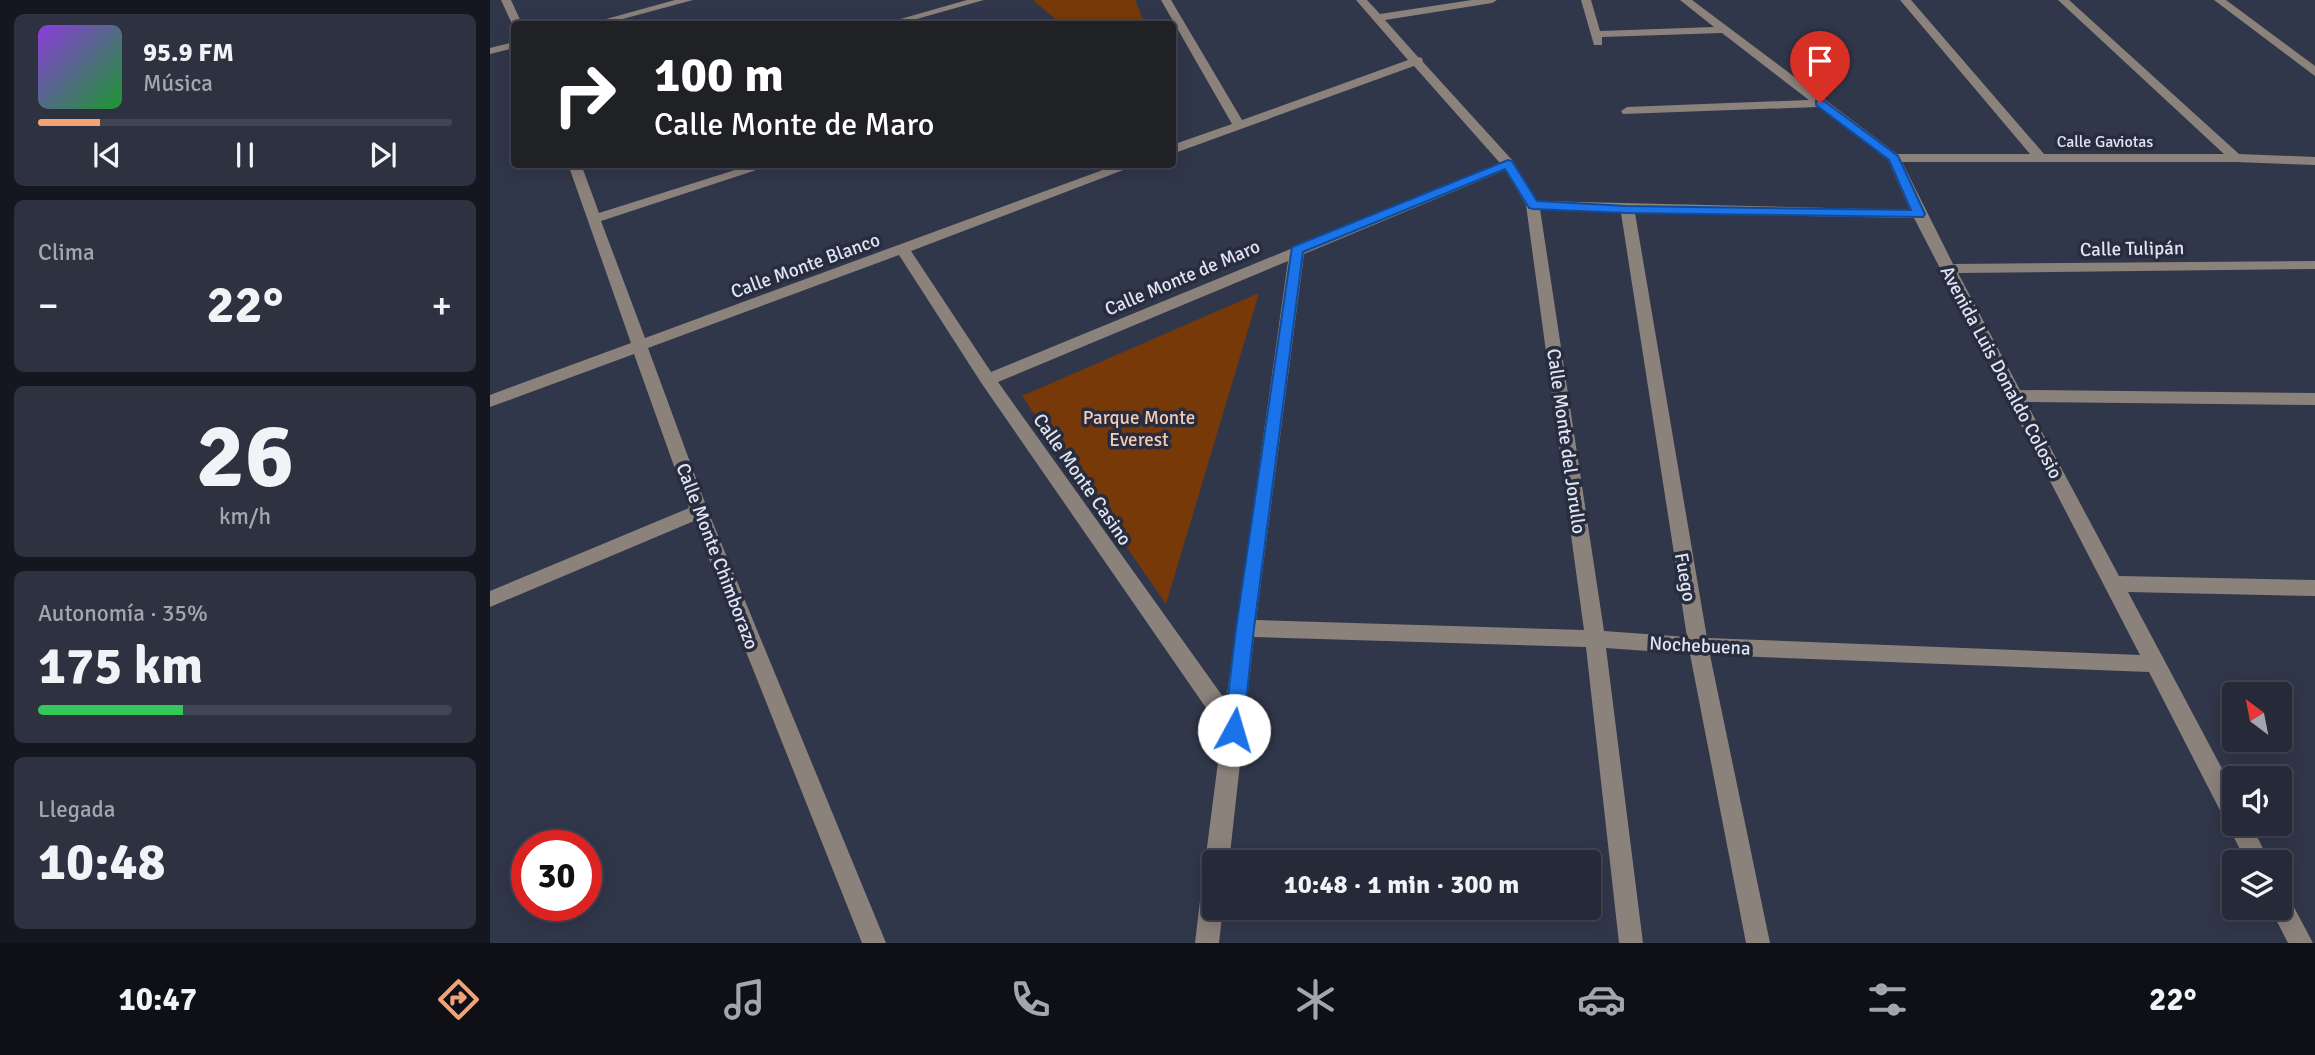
<!DOCTYPE html>
<html lang="es">
<meta charset="utf-8">
<style>
body{margin:0;font-family:Signika,sans-serif;background:#2d3140;color:#f1f3f6;height:100vh;display:flex;flex-direction:column;font-size:26px;white-space:nowrap}
*{box-sizing:border-box;margin:0}
p{font-size:23px;color:#a3a6ae}
.icon{flex:none;width:38px;height:38px;fill:none;stroke:currentColor;stroke-width:2;stroke-linecap:round;stroke-linejoin:round}
.map{position:relative;flex:1;overflow:hidden}
.side{display:flex;flex-direction:column;gap:14px;padding:14px;background:#14171f;width:490px}
.side>*{flex:none}
.banner{position:absolute;left:21px;top:21px;width:665px;height:147px;border-radius:7px;box-shadow:0 4px 18px #0003,0 0 0 2px #424553;background:#202124;color:#fff;overflow:hidden}
.needle{width:46px;rotate:328deg}
.controls{position:absolute;left:1732px;top:682px;display:grid;gap:14px}
.controls a{display:grid;place-items:center;width:70px;height:70px;border-radius:7px;background:#252938;box-shadow:0 4px 18px #0003,0 0 0 2px #424553;font-size:35px}
.speed{position:absolute;left:21px;top:830px;display:flex;gap:14px;font-size:35px;font-weight:700;text-align:center}
.speed>*{display:grid;place-content:center;width:91px;height:91px;border-radius:50%;background:#252938;box-shadow:0 4px 18px #0003,0 0 0 2px #424553;line-height:1}
.speed .limit{border:10px solid #d22;background:#fff;color:#111}
.pin{position:absolute;display:grid;place-items:center;width:60px;height:60px;color:#fff;margin:-72px -30px;border-radius:50% 50% 50% 0;rotate:-45deg;box-shadow:0 0 7px #0007}
.pin .icon{rotate:45deg}
.me{position:absolute;width:77px;margin:-38px;rotate:6deg;stroke-linejoin:round;filter:drop-shadow(0 0 5px #0008)}
.turn{display:flex;align-items:center;gap:24px;height:147px;padding:0 28px;font-size:32px}
.turn .icon{width:91px;height:91px;stroke-width:2.5}
.turn b{display:block;font-size:49px;line-height:60px}
.big{font-size:52px;font-weight:700;line-height:1.1}
.side .widget{flex:1;display:flex;flex-direction:column;justify-content:center;gap:10px;min-width:0;padding:0 24px;border-radius:10px;background:#2d3140}
.side .dial{align-items:center;gap:0}
.dial b{font-size:91px;line-height:1}
.song{display:flex;align-items:center;gap:21px}
.cover{width:84px;height:84px;border-radius:10px;background:linear-gradient(135deg,hsl(270 70% 55%),hsl(130 70% 35%))}
.played{height:7px;border-radius:4px;background:linear-gradient(90deg,#efa376 15%,#424553 15%)}
.keys{display:flex;justify-content:space-around;direction:ltr}
.heat{display:flex;justify-content:space-between;align-items:center;font-size:38px;direction:ltr}
.charge{height:10px;border-radius:5px;background:linear-gradient(90deg,#34c759 35%,#424553 0)}
.trip{position:absolute;left:712px;top:850px;width:399px;height:70px;border-radius:7px;background:#252938;box-shadow:0 4px 18px #0003,0 0 0 2px #424553;font-weight:700;line-height:70px;text-align:center}
.menu{display:flex;height:112px;justify-content:space-around;align-items:center;background:#0f1016;color:#a3a6ae}
.menu .icon{width:49px;height:49px}
.menu .current{color:#efa376}
.menu b{font-size:32px;color:#f1f3f6}
main{display:flex;flex:1;min-height:0}
.map>svg:first-child{display:block}
.green{fill:#783909}
.lines{fill:none;stroke-linecap:round;stroke-linejoin:round}
.minor{fill:#8c827c;fill-rule:evenodd}
.route{fill:#1a73e8;stroke:#114b97;stroke-width:2}
.labels{text-anchor:middle;stroke-width:7;stroke-linejoin:round;paint-order:stroke}
.far-street-label{font-size:16px;fill:#e0e4f0;stroke:#272c3f}
.street-label{font-size:19px;fill:#e0e4f0;stroke:#272c3f}
.park-label{font-size:19px;fill:#f4cab2;stroke:#272c3f}
</style>
<main>
<section class="side">
<div class="widget">
<div class="song"><i class="cover"></i><div><b>95.9 FM</b><p>Música</p></div></div>
<div class="played"></div>
<div class="keys"><svg class="icon" aria-label="previous" viewBox="0 0 24 24"><path d="M18 5L8 12l10 7zM5 5v14"/></svg><svg class="icon" aria-label="pause" viewBox="0 0 24 24"><path d="M8 5v14M16 5v14"/></svg><svg class="icon" aria-label="next" viewBox="0 0 24 24"><path d="M6 5l10 7-10 7zM19 5v14"/></svg></div>
</div>
<div class="widget"><p>Clima</p>
<div class="heat"><a>−</a><b class="big">22°</b><a>+</a></div>
</div>
<div class="widget dial"><b>26</b><p>km/h</p></div>
<div class="widget"><p>Autonomía · 35%</p><b class="big">175 km</b><div class="charge"></div></div>
<div class="widget"><p>Llegada</p><b class="big">10:48</b></div>
</section>
<div class="map">
<svg width="1825" height="943" viewBox="0 0 1825 943">
<rect width="100%" height="100%" fill="#31374a"/>
<!-- green -->
<path class="green" d="M543 0H645L655 24H571Z
M769 293 676 604 532 396Z"/>
<g class="lines">
<!-- minor -->
<path class="minor" d="M11 0H21L32 24 23 26Z
M185 0H203L114 24H98Z
M477 0H494L409 24H393Z
M671 0H681L752 120 918 60 866 0H877L890 14 982 0H1007L1002 3 895 20 928 57 932 58 933 62 1023 161 1047 201 1420 210 1398 160 1328 107 1133 114 1131 111 1137 107 1319 100 1232 33 1112 37V45H1104L1091 0H1101L1110 31 1224 27 1190 0H1202L1407 154H1540L1410 0H1421L1554 154H1734L1568 0H1579L1749 154 1825 157V165L1746 162H1412L1463 264 1825 261V269L1468 273 1530 390 1825 393V405L1536 402 1629 576 1825 580V596L1638 592 1745 793V824H1761L1780 863H1757L1659 672 1220 655 1280 943H1256L1200 654 1116 648 1153 943H1129L1096 647 764 637 739 863H724V908H733L729 943H705L712 884 716 876 723 873 719 871 715 863 732 731 492 384 409 255 158 348 218 511 396 943H372L204 521 0 607V591L199 508 144 354 0 407V395L141 343 78 164H91L109 213 264 164H285L111 221 155 338 629 164H649L421 251 501 372 1010 163 924 66 682 154V145L742 124ZM1015 170 1036 205 1094 630 766 620 814 254ZM1050 209 1131 213 1197 637 1114 631ZM1145 213 1424 218 1650 655 1217 638ZM798 261 736 701 508 382Z
M1724 0H1736L1825 66V76Z
M24 42V48L0 54V48Z
M1790 892 1798 896 1823 943H1798L1780 908H1790Z"/>
</g>
<!-- route -->
<path class="route" d="M1326 101H1334L1408 156 1435 214 1433 217 1136 213 1043 209 1039 208 1015 169 813 252 764 628 753 730 750 736 744 738 737 736 734 730 746 628 802 247 1018 160 1022 161 1047 201 1136 206 1421 210 1399 160 1326 105Z"/>
<g class="labels">
<!-- far-street labels -->
<g class="far-street-label">
<text x="1615" y="147">Calle Gaviotas</text>
</g>
<!-- street labels -->
<g class="street-label">
<text transform="translate(1642 248) rotate(-1)" y="7">Calle Tulipán</text>
<text transform="translate(315 265) rotate(-20)" y="7">Calle Monte Blanco</text>
<text transform="translate(692 277) rotate(-23)" y="7">Calle Monte de Maro</text>
<text transform="translate(1512 372) rotate(62)" y="7">Avenida Luis Donaldo Colosio</text>
<text transform="translate(1077 441) rotate(82)" y="7">Calle Monte del Jorullo</text>
<text transform="translate(593 479) rotate(55)" y="7">Calle Monte Casino</text>
<text transform="translate(228 556) rotate(69)" y="7">Calle Monte Chimborazo</text>
<text transform="translate(1196 577) rotate(80)" y="7">Fuego</text>
<text transform="translate(1210 645) rotate(3)" y="7">Nochebuena</text>
</g>
<!-- park labels -->
<g class="park-label">
<text x="649" y="424">Parque Monte<tspan x="649" dy="22">Everest</tspan></text>
</g>
</g>
</svg>
<div class="controls">
<a><svg class="needle" viewBox="-14 -14 28 28"><path d="M0-13l5 13h-10z" fill="#e53935"/><path d="M0 13l5-13h-10z" fill="#a3a6ae"/></svg></a>
<a><svg class="icon" aria-label="sound" viewBox="0 0 24 24"><path d="M4 9h4l5-4v14l-5-4H4zM17 9q2 3 0 6"/></svg></a>
<a><svg class="icon" aria-label="layers" viewBox="0 0 24 24"><path d="M12 4l9 5-9 5-9-5zM3 14l9 5 9-5"/></svg></a>
</div>
<div class="speed"><div class="limit">30</div></div>
<div class="pin" style="left:1330px;top:103px;background:#d93025"><svg class="icon" aria-label="arrive" viewBox="0 0 24 24"><path d="M6 21V4h12l-3 4 3 4H6"/></svg></div>
<svg class="me" style="left:744px;top:730px" viewBox="-20 -20 40 40"><circle r="19" fill="#fff"/><path d="M0-13L10 11 0 6-10 11z" fill="#1a73e8"/></svg>
<div class="trip">10:48 · 1 min · 300 m</div>
<div class="banner">
<div class="turn"><svg class="icon" aria-label="right" viewBox="0 0 24 24"><path d="M7 20v-9h11M14 6l5 5-5 5"/></svg><div><b>100 m</b>Calle Monte de Maro</div></div>
</div>
</div>
</main>
<nav class="menu">
<b>10:47</b>
<svg class="icon current" aria-label="directions" viewBox="0 0 24 24"><path d="M12 3l9 9-9 9-9-9zM9 14v-3h6M13 9l2 2-2 2"/></svg>
<svg class="icon" aria-label="music" viewBox="0 0 24 24"><path d="M9 18V5l10-2v13"/><circle cx="6" cy="18" r="3"/><circle cx="16" cy="16" r="3"/></svg>
<svg class="icon" aria-label="phone" viewBox="0 0 24 24"><path d="M5 4h4l2 5-3 2q2 4 5 5l2-3 5 2v4C11 20 4 13 5 4z"/></svg>
<svg class="icon" aria-label="climate" viewBox="0 0 24 24"><path d="M12 3v18M4 7l16 10M4 17L20 7"/></svg>
<svg class="icon" aria-label="car" viewBox="0 0 24 24"><path d="M5 17H2v-5l4-1 3-4h7l3 4 3 1v5h-3M9 17h6M6 11h13"/><circle cx="7" cy="17" r="2"/><circle cx="17" cy="17" r="2"/></svg>
<svg class="icon" aria-label="filters" viewBox="0 0 24 24"><path d="M4 7h16M4 17h16"/><circle cx="9" cy="7" r="2"/><circle cx="15" cy="17" r="2"/></svg>
<b>22°</b>
</nav>
